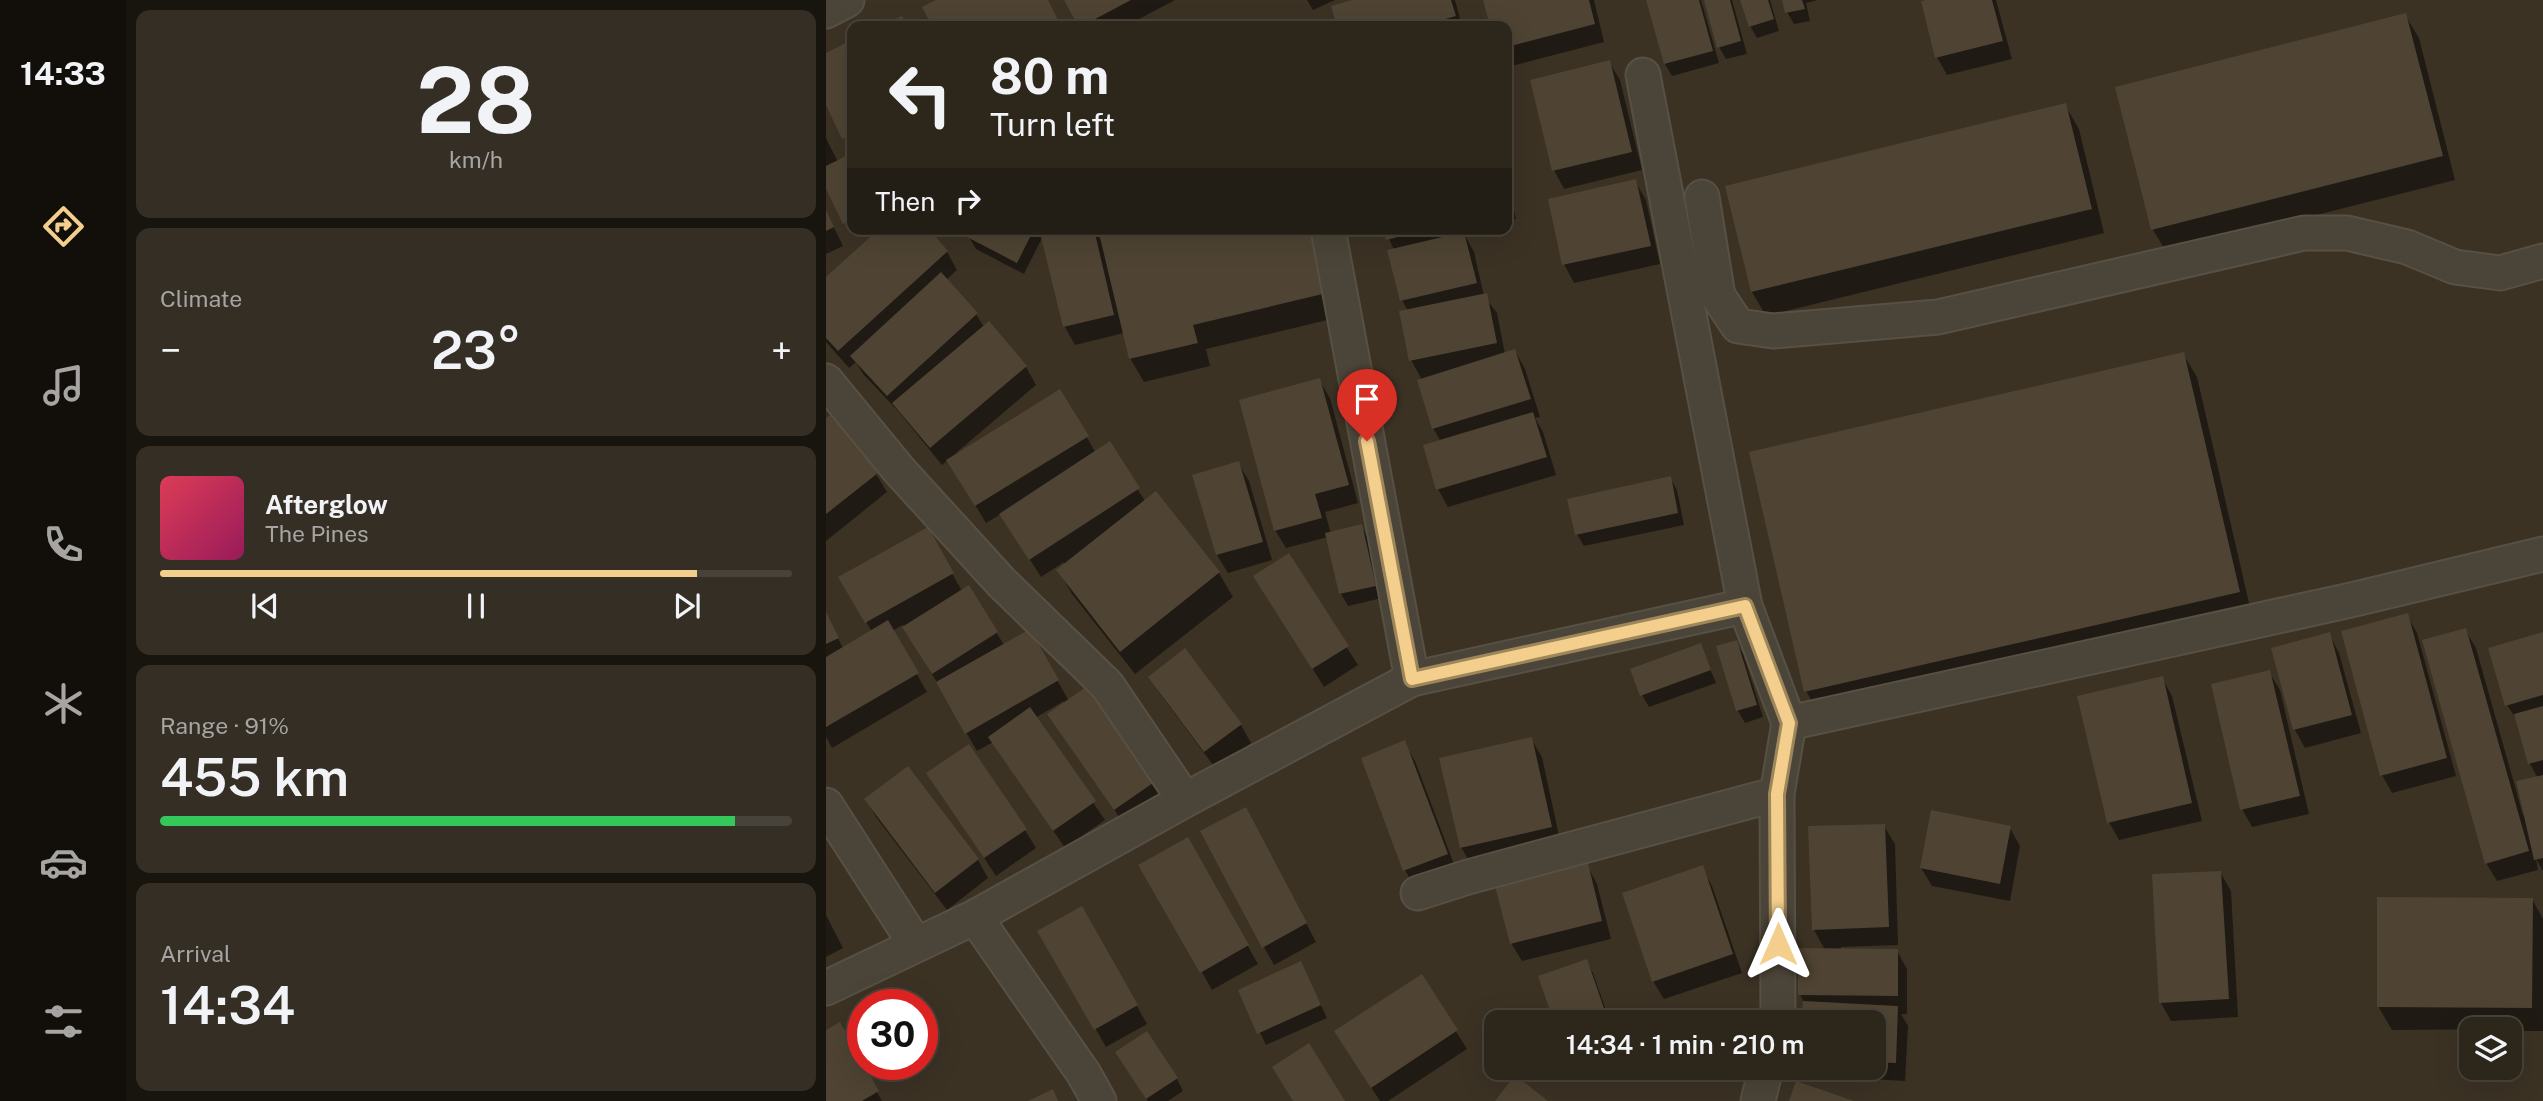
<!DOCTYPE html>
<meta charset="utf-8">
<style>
body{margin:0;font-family:"Public Sans",sans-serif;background:#342e24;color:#f1f3f6;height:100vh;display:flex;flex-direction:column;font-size:26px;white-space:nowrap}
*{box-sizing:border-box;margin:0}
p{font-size:23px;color:#a6a5a3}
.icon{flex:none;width:38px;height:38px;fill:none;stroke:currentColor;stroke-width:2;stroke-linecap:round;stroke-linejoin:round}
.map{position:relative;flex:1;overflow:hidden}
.panel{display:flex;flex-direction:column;gap:10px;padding:10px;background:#18150f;width:700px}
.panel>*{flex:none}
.hud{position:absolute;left:21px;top:21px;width:665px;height:214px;border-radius:14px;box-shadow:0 7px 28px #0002,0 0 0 2px #48433a;background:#2c261b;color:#f1f3f6;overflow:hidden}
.fabs{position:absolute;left:1633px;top:1017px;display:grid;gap:14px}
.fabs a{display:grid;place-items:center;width:63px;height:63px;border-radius:14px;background:#2c261b;box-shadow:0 7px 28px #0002,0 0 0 2px #48433a;font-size:35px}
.speed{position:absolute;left:21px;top:989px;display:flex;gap:14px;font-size:35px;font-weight:700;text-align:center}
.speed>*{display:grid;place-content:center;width:91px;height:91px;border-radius:50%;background:#2c261b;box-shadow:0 7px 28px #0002,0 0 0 2px #48433a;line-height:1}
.speed .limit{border:10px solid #d22;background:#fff;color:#111}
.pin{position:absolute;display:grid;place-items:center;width:60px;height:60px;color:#fff;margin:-72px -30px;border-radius:50% 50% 50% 0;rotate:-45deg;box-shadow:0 0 7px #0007}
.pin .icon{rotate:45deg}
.me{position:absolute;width:77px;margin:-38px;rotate:0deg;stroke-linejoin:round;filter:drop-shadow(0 0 5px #0008)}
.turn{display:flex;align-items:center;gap:24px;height:147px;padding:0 28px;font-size:32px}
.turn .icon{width:91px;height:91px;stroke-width:2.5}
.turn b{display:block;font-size:49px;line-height:60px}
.then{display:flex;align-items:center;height:66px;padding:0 28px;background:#0003;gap:14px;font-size:26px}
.big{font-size:52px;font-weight:600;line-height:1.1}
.panel .widget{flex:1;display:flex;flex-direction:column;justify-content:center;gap:10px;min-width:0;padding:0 24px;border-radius:14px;background:#342e24}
.panel .dial{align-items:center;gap:0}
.dial b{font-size:91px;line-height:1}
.song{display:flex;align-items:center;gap:21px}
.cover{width:84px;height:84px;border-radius:10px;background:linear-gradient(135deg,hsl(350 70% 55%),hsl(330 70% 35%))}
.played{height:7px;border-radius:4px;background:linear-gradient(90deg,#f3ce8c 85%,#48433a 85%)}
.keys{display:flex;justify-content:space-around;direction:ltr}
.heat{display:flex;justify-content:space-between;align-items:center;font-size:38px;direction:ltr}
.charge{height:10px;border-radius:5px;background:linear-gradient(90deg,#34c759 91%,#48433a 0)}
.trip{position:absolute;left:658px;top:1010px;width:402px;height:70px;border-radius:14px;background:#2c261b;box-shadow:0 7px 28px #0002,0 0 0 2px #48433a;font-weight:600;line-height:70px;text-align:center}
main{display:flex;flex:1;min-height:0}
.tabs{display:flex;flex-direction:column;width:126px;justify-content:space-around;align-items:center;background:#120f0b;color:#a6a5a3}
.tabs .icon{width:49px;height:49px}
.tabs .on{color:#f3ce8c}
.tabs b{font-size:32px;color:#f1f3f6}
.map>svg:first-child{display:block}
.shadow{fill:#0007}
.building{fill:#4f4433}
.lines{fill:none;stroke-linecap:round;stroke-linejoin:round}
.minor-casing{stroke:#575044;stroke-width:37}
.minor{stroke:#4b4438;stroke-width:33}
.route-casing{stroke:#9e865b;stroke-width:18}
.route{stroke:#f3ce8c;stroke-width:12}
</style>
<main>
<nav class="tabs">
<b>14:33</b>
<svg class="icon on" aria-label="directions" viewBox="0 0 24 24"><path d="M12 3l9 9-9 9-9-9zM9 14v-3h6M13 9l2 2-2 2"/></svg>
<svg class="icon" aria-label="music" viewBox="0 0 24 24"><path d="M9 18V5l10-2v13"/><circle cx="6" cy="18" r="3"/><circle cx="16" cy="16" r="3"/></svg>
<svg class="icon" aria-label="phone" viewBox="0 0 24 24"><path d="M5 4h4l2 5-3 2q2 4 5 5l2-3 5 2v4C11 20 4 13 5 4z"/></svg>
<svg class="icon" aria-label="climate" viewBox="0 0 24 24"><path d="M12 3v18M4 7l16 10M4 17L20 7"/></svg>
<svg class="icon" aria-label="car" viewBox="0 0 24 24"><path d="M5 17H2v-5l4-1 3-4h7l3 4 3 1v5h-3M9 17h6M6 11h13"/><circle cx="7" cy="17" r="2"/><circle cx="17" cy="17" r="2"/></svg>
<svg class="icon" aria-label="filters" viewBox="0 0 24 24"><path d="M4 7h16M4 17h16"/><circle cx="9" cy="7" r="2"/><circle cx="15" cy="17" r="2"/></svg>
</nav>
<section class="panel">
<div class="widget dial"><b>28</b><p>km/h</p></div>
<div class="widget"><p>Climate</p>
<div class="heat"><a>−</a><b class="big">23°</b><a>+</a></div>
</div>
<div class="widget">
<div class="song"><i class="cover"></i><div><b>Afterglow</b><p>The Pines</p></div></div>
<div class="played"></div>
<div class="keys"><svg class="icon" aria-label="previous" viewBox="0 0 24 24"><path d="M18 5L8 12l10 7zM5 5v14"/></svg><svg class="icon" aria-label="pause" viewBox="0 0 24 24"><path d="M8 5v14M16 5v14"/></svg><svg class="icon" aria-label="next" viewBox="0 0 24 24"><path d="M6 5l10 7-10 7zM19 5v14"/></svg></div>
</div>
<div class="widget"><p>Range · 91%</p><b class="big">455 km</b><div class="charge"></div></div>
<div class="widget"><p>Arrival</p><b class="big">14:34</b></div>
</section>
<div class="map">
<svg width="1717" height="1101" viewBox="0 0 1717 1101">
<rect width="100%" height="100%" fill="#3b3224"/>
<!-- shadow -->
<path class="shadow" d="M113 0H221L235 26H108L98 8Z
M240 0H349L300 26H254Z
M481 0H509L487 10Z
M532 0H629L636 26H513L507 7Z
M659 0H768L778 42 682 67 681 26H666Z
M822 0H875L893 63 846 76 839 64Z
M880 0H906L921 54 900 59 893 47Z
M916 0H944L953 31 931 38 924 26Z
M958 0H992L980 3 984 21 968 24 961 12Z
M1106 0H1170L1186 59 1121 75 1111 57Z
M1579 15 1593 38 1629 180 1341 253 1327 230Z
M26 42V152L0 101V55Z
M783 62 794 80 816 170 738 189 728 170Z
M1239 105 1253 129 1278 233 940 316 926 292 901 188Z
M0 138 12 162 26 155V229H37L26 235 0 185Z
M809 181 820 200 834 264 748 283 738 264Z
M681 182 690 219 681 221Z
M0 211 17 246 0 254Z
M146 229H220L217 234 239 229H269L276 242 493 229 514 317 380 349 384 366 318 382 304 358 298 333 249 345 239 327 217 236 198 274 150 249 143 237Z
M559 229H648L637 232 648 252 658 296 671 313 679 354 689 351 699 369 714 417 709 418 717 432 730 475 622 507 612 489 615 442 607 428 596 380 585 360 582 311 576 300 568 250Z
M121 252 131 270 120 280 150 314 158 327 200 367 210 385 130 453 132 455 234 392 270 453 283 444 319 501 330 493 393 573 407 597 309 674 246 594 232 570 239 565 238 562 215 577 175 514 160 523 122 460 116 465 73 412 37 374 30 362 23 368 0 342V279Z
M1357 354 1371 377 1426 616 994 715 980 691Z
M493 380 504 398 532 503 499 512 505 534 535 526 542 538 556 598 522 606 515 594 502 537 460 548 449 530Z
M5 416 50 474 61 492 0 541V420Z
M412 463 423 481 446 560 402 573 391 555Z
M844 478 851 490 858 525 758 546 751 534Z
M101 529 136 591 142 587 178 645 203 631 243 701 346 795 300 827 224 715 239 704 238 701 209 718 279 820 239 848 167 742 151 751 77 625 66 631 101 692 6 748 0 737V614L17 648 46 632 15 577Z
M462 556 532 665 498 687 440 595Z
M1581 615 1591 633 1630 776 1566 793 1556 775Z
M1639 630 1650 648 1697 815H1700L1712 778 1704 764 1693 723 1681 705 1717 634V871L1710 859 1712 870 1671 881 1660 863Z
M1503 634 1513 653 1535 733 1479 748 1469 730 1447 649Z
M910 642 917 654 937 717 919 723 912 711 892 647Z
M874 645 890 683 823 707 816 695Z
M359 651 415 725 425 743 390 769 335 695 324 677Z
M1443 672 1454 690 1483 814 1426 827 1416 809Z
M1336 678 1346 696 1376 821 1293 840 1283 822Z
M705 739 716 757 735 845 646 866 635 847Z
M578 743 589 761 631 872 589 888 579 870Z
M102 773 199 830 210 848 170 876Z
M40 799 152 860 162 878 121 910 50 817Z
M1058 826 1069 844 1072 945 1015 947V950L1071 951 1081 969V1014H1075L1082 1026 1079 1081 986 1076 981 1068H1048V1022H978V1003L974 994 999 950 988 930Z
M429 827 490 942 448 965 438 947Z
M1184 828 1194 846 1184 901 1106 886 1095 868Z
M361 839 432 964 386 990 315 865Z
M761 865 771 884 785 939 696 961 685 943Z
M876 868 886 886 916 973 838 999 827 981Z
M1394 872 1405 891 1412 1017 1345 1021 1335 1003Z
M1706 899 1717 919V1031H1684V1029L1566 1030 1552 1006Z
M255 908 321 1024 280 1047 214 932Z
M0 915 17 948 0 957Z
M760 961 767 973 784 1022H730Z
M475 963 501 1018 440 1045 414 991Z
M595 976 641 1049 562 1101H554L521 1050Z
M13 1025 56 1101H0V1032Z
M298 1064 351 1079 357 1091 342 1101H322Z
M854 1068H899L862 1082Z"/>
<!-- building -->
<path class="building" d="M110 0H222L234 24 229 26H106L96 7Z
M238 0H305L256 26H252Z
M526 0H625L630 16 595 26H511L505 6Z
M657 0H763L769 24 681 47V26H664Z
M820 0H873L887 51 838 64Z
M878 0H904L915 41 891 48Z
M914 0H942L948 19 923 27Z
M956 0H976L979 9 959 13Z
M1099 0H1166L1177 41 1109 58 1095 1Z
M1580 13 1617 156 1325 230 1289 87Z
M76 16 81 26H54Z
M26 40V134L16 139 0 105V53Z
M784 60 806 152 726 171 704 80Z
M1240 103 1266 209 925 292 899 186Z
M26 153V219L17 224 0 189V166Z
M810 179 825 246 736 265 722 199Z
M0 210 8 227 0 231Z
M53 229H103L122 251 12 351 0 338V277Z
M144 229H208L191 263 141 237Z
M232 229H268L288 315 237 327 214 233Z
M272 229H486L501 293 367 325 372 343 303 359Z
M557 229H599V230L560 240Z
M638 232 651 283 574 301 561 250Z
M115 272 152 313 61 396 24 356Z
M661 293 671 343 583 361 573 311Z
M163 321 201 366 104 448 66 403Z
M689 349 705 399 606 429 591 380Z
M1358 352 1414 592 978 692 923 452Z
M494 378 523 485 489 494 496 518 448 531 413 400Z
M234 389 263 436 149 506 120 460Z
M707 412 721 457 610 490 597 445Z
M5 414 52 473 0 514V418Z
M284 441 314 488 203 560 173 514Z
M413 461 437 542 390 555 366 475Z
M845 476 852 513 749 535 741 499Z
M330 491 394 572 294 652 230 570Z
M536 524 550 586 513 594 499 533Z
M102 527 128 573 39 623 12 577Z
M463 553 523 646 486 669 427 576Z
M143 585 172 632 106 674 76 627Z
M0 612 13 638 0 644Z
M1582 613 1621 758 1554 776 1515 631Z
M62 620 93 673 0 727V657Z
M1640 628 1703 851 1659 864 1596 640Z
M204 629 233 680 139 734 110 682Z
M1504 632 1526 715 1467 730 1445 648Z
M1717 632V695L1679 706 1662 648Z
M911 640 931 705 910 711 890 646Z
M875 643 885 670 814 696 804 669Z
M359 648 416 724 378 752 322 677Z
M1444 670 1474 796 1414 810 1385 684Z
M1337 676 1366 803 1281 823 1251 696Z
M270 680 337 776 288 810 221 714Z
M1717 706V760L1702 764 1688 714Z
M204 707 270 801 227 831 162 737Z
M706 737 726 827 634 848 613 758Z
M579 740 622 854 577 871 535 758Z
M143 744 201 829 158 858 100 773Z
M82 766 153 859 109 893 38 799Z
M1717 775V858L1708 860 1690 781Z
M420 807 481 923 436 948 374 831Z
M1105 810 1185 826 1174 884 1094 868Z
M1059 824 1063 927 986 930 982 826Z
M362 837 423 945 374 973 312 865Z
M762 863 776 921 684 944 669 886Z
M877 865 907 954 826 982 796 893Z
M1395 871 1403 999 1333 1003 1326 874Z
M1551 897 1707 898 1706 1008 1551 1007Z
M256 906 312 1005 268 1030 211 931Z
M972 948 1072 949V996L972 995Z
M761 959 781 1017 766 1022H728L712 976Z
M475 961 495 1005 431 1034 412 990Z
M596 974 632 1030 545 1088 508 1031Z
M977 1001 1072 1006 1070 1063 1048 1062V1022H976Z
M894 1008 900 1022H858Z
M14 1022 53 1091 36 1101H0V1030Z
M321 1031 352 1078 320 1099 289 1052Z
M483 1043 519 1101H467L446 1067Z
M689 1075 722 1101H669Z
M970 1081 1028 1101H963Z
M227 1089 232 1101H202Z"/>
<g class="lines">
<!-- minor casing -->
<g class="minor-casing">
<path id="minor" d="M0 11 21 0
M817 75 919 606 963 723 951 794 952 1022
M876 197 892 296 912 326 947 331 1112 317 1478 233H1521L1581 247 1629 267 1674 273 1717 261
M502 229 586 679
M0 381 73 470 176 583 281 685 359 800
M963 723 1525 600 1717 554
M0 805 90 945
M592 893 642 877 951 794
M149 917 258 1074 273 1101
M0 988 149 917 359 800 586 679 919 606
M932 1101 940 1068"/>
</g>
<!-- minor -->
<use href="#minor" class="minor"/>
</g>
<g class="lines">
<!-- route casing -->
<g class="route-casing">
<path id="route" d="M541 441 586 679 919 606 963 723 951 794 952 944"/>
</g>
<!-- route -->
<use href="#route" class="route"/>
</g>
</svg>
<div class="fabs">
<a><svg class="icon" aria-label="layers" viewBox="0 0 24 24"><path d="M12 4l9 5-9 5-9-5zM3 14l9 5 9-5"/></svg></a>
</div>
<div class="speed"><div class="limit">30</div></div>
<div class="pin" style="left:541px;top:441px;background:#d93025"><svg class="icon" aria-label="arrive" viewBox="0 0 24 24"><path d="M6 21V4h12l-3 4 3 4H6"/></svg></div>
<svg class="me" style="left:952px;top:944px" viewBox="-20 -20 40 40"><path d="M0-17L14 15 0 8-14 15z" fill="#f3ce8c" stroke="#fff" stroke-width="4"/></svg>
<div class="trip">14:34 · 1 min · 210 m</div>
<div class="hud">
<div class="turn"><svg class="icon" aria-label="left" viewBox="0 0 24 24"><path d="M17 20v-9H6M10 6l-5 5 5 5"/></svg><div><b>80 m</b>Turn left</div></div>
<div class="then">Then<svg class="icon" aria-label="right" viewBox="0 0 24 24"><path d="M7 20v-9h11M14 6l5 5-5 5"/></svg></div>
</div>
</div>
</main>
